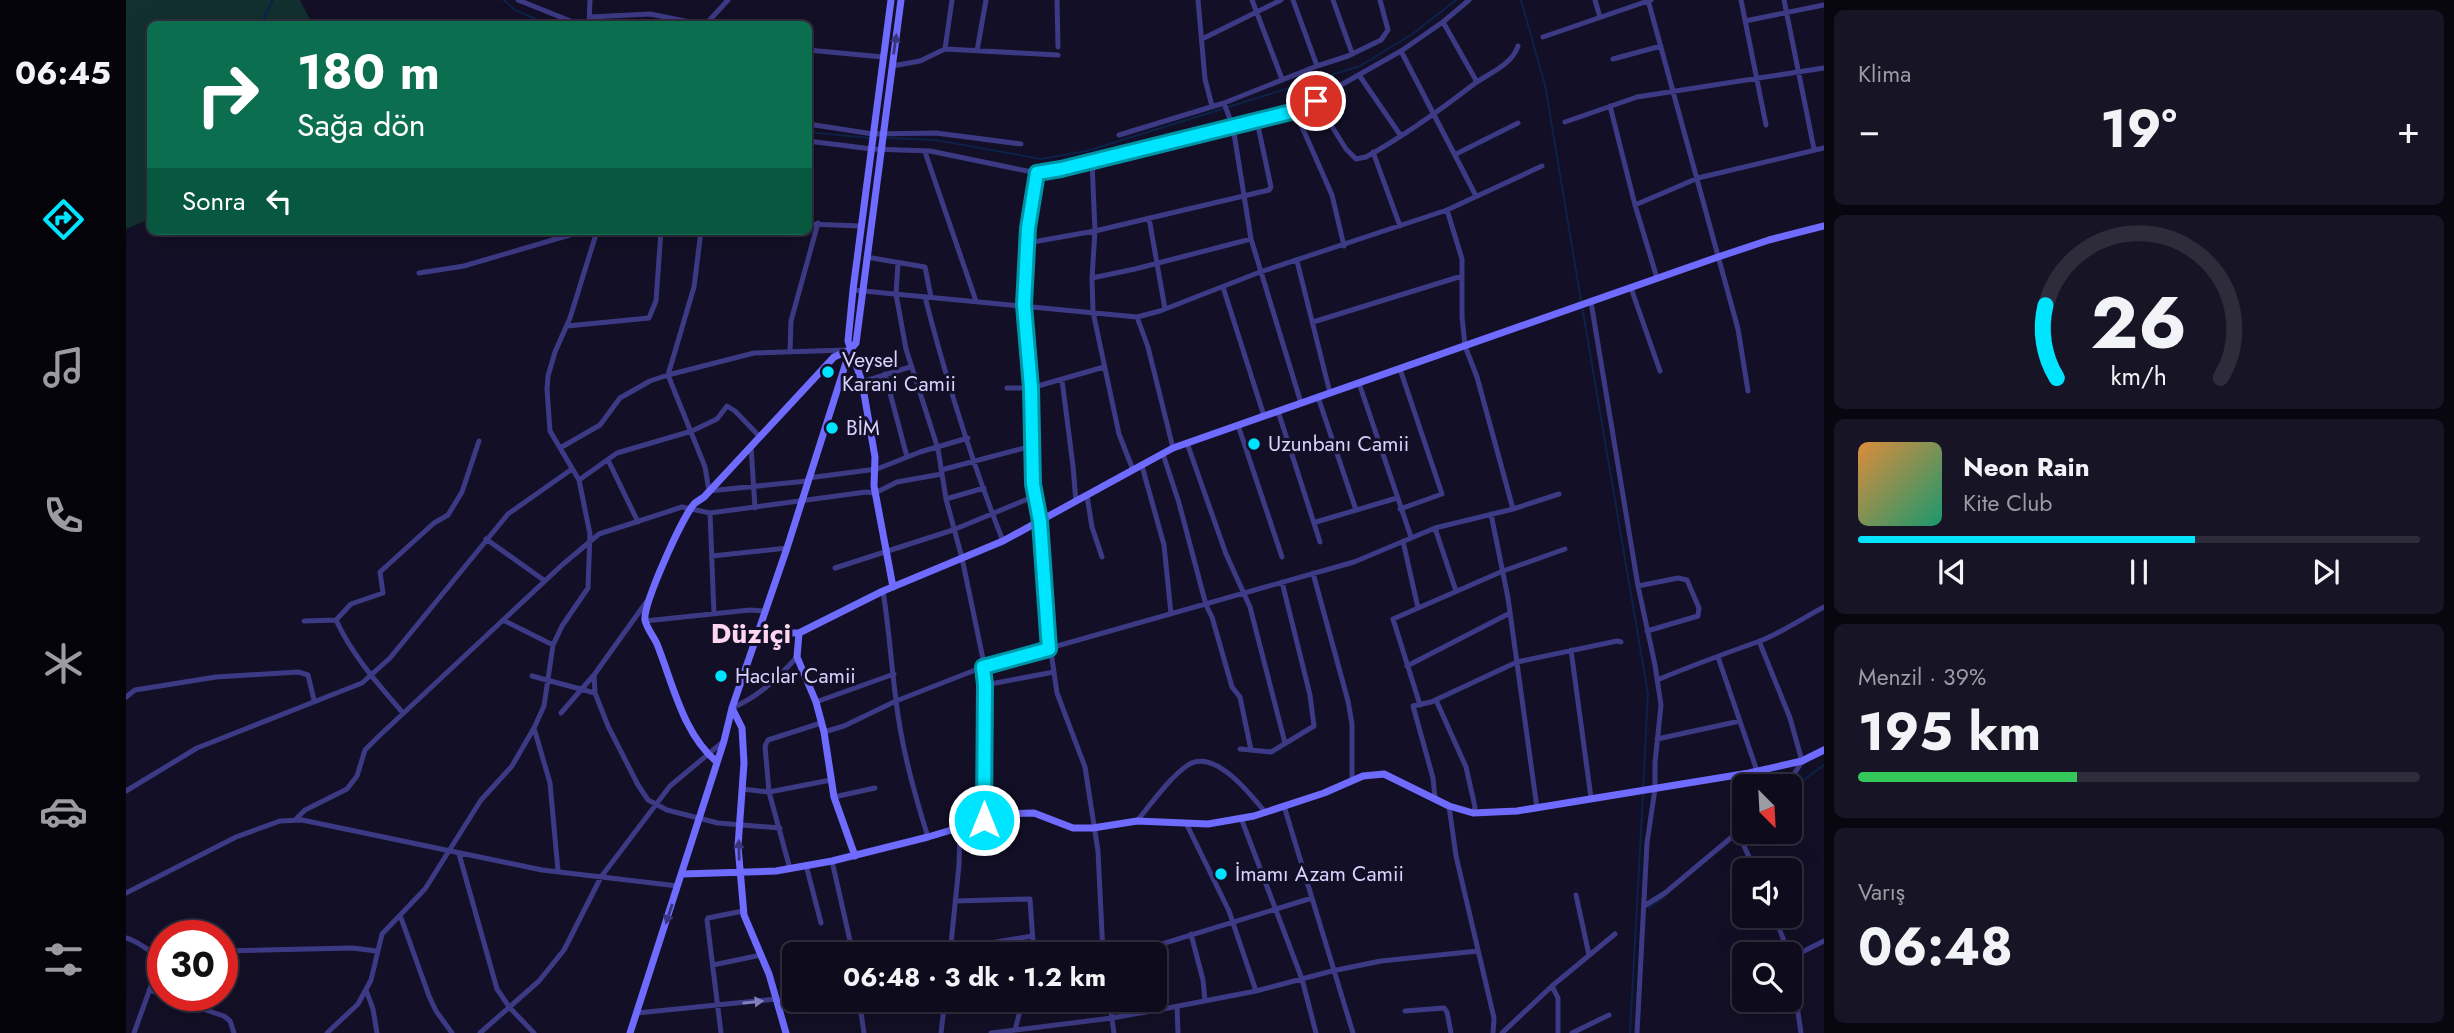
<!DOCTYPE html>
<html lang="tr">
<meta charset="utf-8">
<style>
body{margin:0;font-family:Jost,sans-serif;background:#171425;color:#f1f3f6;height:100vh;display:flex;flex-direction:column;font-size:26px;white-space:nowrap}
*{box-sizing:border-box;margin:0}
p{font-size:23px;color:#9b9ba3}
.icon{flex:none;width:38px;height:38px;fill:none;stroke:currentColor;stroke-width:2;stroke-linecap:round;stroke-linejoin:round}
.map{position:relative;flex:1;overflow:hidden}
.details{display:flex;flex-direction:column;gap:10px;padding:10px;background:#08060f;width:630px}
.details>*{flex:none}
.top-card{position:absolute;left:21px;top:21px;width:665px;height:214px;border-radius:10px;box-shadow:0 7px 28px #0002,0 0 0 2px #2e2b3b;background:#0b6e4f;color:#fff;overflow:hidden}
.needle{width:46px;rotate:156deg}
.fabs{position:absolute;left:1606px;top:774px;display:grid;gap:14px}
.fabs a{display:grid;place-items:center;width:70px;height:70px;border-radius:10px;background:#0e0b1c;box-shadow:0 7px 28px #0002,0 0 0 2px #2e2b3b;font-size:35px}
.speed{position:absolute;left:21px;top:920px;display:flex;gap:14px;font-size:35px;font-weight:700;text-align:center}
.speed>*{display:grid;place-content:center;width:91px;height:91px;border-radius:50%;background:#0e0b1c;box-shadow:0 7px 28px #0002,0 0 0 2px #2e2b3b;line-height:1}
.speed .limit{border:10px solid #d22;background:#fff;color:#111}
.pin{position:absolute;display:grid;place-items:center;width:60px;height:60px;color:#fff;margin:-30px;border:4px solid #fff;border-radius:50%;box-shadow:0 2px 7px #0007}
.me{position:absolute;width:77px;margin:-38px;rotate:0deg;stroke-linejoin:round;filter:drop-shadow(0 0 5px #0008)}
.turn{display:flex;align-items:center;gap:24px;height:147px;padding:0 35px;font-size:32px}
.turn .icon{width:91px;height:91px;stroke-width:2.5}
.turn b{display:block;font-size:49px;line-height:60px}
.then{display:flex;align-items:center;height:66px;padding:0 35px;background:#0003;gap:14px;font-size:26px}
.big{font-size:52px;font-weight:700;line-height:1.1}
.details .card{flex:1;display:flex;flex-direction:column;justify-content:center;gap:10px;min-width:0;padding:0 24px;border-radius:10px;background:#171425}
.details .dial{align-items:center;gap:0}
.dial svg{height:182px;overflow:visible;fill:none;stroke:#2e2b3b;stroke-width:7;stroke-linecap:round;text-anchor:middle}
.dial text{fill:#f1f3f6;stroke:none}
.song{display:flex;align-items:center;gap:21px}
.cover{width:84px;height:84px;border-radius:10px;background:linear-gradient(135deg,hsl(30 70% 55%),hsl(160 70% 35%))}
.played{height:7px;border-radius:4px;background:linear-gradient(90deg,#00e5ff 60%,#2e2b3b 60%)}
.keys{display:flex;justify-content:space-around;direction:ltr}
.heat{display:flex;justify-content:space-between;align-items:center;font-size:38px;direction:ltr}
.charge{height:10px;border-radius:5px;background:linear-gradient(90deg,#34c759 39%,#2e2b3b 0)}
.trip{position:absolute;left:656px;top:942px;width:385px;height:70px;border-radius:10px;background:#0e0b1c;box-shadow:0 7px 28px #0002,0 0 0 2px #2e2b3b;font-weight:700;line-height:70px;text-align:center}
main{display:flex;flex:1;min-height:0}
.menu{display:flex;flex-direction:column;width:126px;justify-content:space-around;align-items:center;background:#06040b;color:#9b9ba3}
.menu .icon{width:49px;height:49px}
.menu .active{color:#00e5ff}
.menu b{font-size:32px;color:#f1f3f6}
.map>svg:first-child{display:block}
.green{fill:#12302f}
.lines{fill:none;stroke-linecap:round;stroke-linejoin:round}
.stream{stroke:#0c2248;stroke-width:2}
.street{stroke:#3d3a85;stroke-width:5}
.secondary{stroke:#6f6bff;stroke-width:7}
.oneway{fill:#38347d}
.oneway2{fill:#837fbc}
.route-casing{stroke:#0095a6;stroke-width:18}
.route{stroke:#00e5ff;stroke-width:12}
.poi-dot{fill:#00e5ff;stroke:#130f26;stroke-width:2.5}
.labels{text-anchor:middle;stroke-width:6;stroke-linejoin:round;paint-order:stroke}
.poi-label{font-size:21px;fill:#d9d4ff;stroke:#130f26;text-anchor:start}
.district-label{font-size:28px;font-weight:bold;fill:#ffd6f0;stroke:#130f26}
</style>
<main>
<nav class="menu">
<b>06:45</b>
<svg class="icon active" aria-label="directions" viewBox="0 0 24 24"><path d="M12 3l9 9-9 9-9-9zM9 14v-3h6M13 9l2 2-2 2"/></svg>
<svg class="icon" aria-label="music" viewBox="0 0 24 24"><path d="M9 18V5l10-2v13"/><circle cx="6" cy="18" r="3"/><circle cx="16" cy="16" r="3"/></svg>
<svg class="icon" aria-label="phone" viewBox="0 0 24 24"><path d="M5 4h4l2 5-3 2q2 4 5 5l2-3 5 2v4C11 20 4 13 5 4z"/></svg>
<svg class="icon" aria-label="climate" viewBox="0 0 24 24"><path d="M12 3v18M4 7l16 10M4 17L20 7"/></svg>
<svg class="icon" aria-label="car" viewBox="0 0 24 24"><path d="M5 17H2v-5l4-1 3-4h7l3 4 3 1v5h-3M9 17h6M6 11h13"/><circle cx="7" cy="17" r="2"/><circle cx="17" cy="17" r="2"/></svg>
<svg class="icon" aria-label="filters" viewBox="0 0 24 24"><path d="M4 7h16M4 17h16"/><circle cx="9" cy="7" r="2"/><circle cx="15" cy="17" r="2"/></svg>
</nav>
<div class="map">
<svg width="1698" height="1033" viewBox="0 0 1698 1033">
<rect width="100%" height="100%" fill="#130f26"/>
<!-- green -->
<path class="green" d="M0 0H174L186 24H24V219L0 229Z
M1653 774 1657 782 1653 786H1619V815L1614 819 1606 785Z"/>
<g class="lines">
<!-- stream -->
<path class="stream" d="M378 0 389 10 422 24
M1395 0 1419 85 1455 301
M138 18 147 0
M682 132 744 138
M760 138 810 140 915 159 961 151 1234 66 1288 33 1330 0
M1456 306 1522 694 1517 788
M1675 782 1698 765
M1664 790 1666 789
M1523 908 1538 897
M1504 1033 1517 794"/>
<!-- street -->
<path class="street" d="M392 0 452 24
M931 0 932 47
M1072 0 1079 79 1086 106
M1126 0 1156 79
M1167 0 1191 66
M1207 0 1226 53
M1469 0 1474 17
M1522 0 1612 329 1622 391
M1615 0 1640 125
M1658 0 1688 149
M464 17 524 14 574 24
M1619 21 1698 5
M1317 22 1351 82
M463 24 464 0
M580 24 602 0
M1417 37 1525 0
M1076 39 1155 0
M819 49 826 0
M682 50 757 57
M851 51 860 0
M1275 51 1350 196
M1487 59 1535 46
M766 66 794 61 819 49 932 55
M1233 75 1275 136
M1190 101 1220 149 1230 159 1240 157C1278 136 1313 111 1348 84 1363 73 1386 65 1392 46
M1098 103 1107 127 1125 239 1175 403
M1484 106 1509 205 1531 278
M1169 111 1206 195 1218 246
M1439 122 1511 97 1698 68
M682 124 747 134 810 133 895 144
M993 135 1098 103 1191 66 1222 56 1255 40 1262 30 1254 0
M682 141 746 149 804 151 911 173 935 169 1169 111 1275 51 1317 22 1343 0
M799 152 850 301
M1247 152 1274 226
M1330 154 1392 123
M966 162 969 231 966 278 967 312 993 434 1007 470
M911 173 902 228 898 305 905 388 907 484 914 521 920 617 931 693 959 767 972 851 977 954
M1509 205 1572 178 1698 148
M1321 210 1336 259V317L1339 346 1351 377 1387 509
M1023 218 1039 309
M682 224 735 226
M575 231 568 287 542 375 579 467 583 491 681 481
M901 243 969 231 1143 190 1145 187 1131 121
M740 257 799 267 805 297
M1171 261 1204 393
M772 263 770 294 780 349 812 449 820 499 836 558 857 659 859 685 858 820
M293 273 338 266 454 232H470
M966 278 1009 269 1125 239
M1097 287 1138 416
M1505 288 1534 371
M727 290 1011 317 1034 311 1134 272 1321 210 1416 166
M799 297C820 379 846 462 877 541
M1465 302 1512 586 1529 665 1535 705 1529 763V789L1521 843 1511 1033
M1011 317 1022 347 1047 448
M1187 322 1336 276
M441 326 523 318 530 301 535 231
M664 352 665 321 692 223
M759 374 781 457
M936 380 947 466 950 502
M736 382 784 367
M1233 383 1285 537
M881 388H905L978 367
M1192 397 1230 510
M1152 411 1194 542
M1112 425 1156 557
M1061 443 1100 554 1124 607 1159 743
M625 446 629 508
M434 448 474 425 494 398 524 381 542 375 628 353 720 350
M1037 454 1053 503 1080 605 1086 617 1106 687 1114 697 1125 750
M482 460 512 522
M1016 466 1038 545 1045 614
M815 470 906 446
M682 478 751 469 794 452 842 438
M453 480 491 453 566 431 591 419 601 406 609 411 634 437
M961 496 966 527 976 557
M820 499 858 488
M1274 509 1316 494 1274 369
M584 513 588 614
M1365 514 1382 598 1411 808
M1190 522 1271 498
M1309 528 1330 591
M360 539 419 581
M1277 541 1292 608
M586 556 661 548
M709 568 827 530 909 496
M1187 573 1222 701 1226 724V781
M1512 586 1552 578 1561 580 1573 608 1572 616 1521 631
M757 591C763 628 765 663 770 700 775 746 788 793 802 837
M521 601 468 675 469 693 482 726 512 785 522 800 541 810 592 823 654 828
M210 620 225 604 257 593 254 572 308 523 322 515 336 492 353 441
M210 620C226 655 252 684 277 713
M377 620 427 645
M178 621 210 620
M519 621 624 610 639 611
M1633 641 1664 718 1676 761 1661 786
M1445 650 1465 798
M1592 657 1631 771
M1281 666 1384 613
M406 676 469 693
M1531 680C1565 666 1600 653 1634 641 1657 632 1677 618 1698 607
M859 685 928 672
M0 697 9 690 90 677 172 672 182 675 188 700
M1310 700 1340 767 1349 807 1347 813
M690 702 768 674
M1294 705 1267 619 1377 571 1439 549
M606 708C632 697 652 678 671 657
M435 713 467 676
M408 728 424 783 432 871
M698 732 718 726 770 701 857 667 1228 562 1309 528 1387 509 1433 494
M1531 739 1614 721
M1114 749 1145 752 1188 726 1184 695 1156 582
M616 789 643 792 705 780
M0 791 71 748 236 683 264 658 382 514 446 469
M708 797 749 788
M1309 798 1307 778 1287 706 1305 702 1391 662 1491 641 1495 642
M1158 806 1227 1033
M1323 806 1330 856 1368 1018 1367 1033
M1115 818 1176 979 1190 1033
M169 820 179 810 221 789 231 776 239 750 253 736 436 565 473 534 556 507 584 513 740 492 749 493 771 482 816 474
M1011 821C1024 805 1045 776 1062 765 1089 748 1125 795 1139 812
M1060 823 1103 911 1130 991
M1612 833 1629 870
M333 854 371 989 384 1008 408 1033
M706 861 727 954
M680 865 695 923
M664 869 643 792 639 746 642 740 695 723
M0 893 110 837 154 821 176 820 416 870 552 886
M1450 895 1463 955
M829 901 904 899 907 942 905 954
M1518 906 1539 893 1619 826
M274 915 303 996 310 1011 326 1033
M1648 915 1663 954
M1065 934 1077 980 1079 1001
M0 938C16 942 23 955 37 954
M1028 946 1037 1009
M824 950 906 936
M96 951 226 948 251 951
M824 954 833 865 834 827
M1003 954 1186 898
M1664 957 1675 1033
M1664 958 1698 941
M587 965 635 955
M1426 986 1432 998V1033
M23 990 37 995
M240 990 247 1009 251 1033
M38 996 98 1016 104 1021 108 1033
M733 999 738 1033
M983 999 988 1033
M1051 1006 1052 1033
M895 1008 913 999
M1279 1011 1318 1008 1321 1012 1325 1033
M511 1013 650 999
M889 1030 897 999
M8 1033 26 983 32 955
M201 1033 232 1004 245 980 256 934 299 889 355 800 386 766 408 728 418 706 427 645 436 626 462 588 464 534 453 480 424 431 421 389 422 376 429 352 444 318 471 231
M354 1033 413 981 438 950 475 877 544 786 598 741
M595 1033 581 920 582 918 617 911
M815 1033 819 999
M865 1033 986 1018 1037 1009 1130 991 1206 971 1255 961 1352 951
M1376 1033 1426 986 1489 934
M1446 1033 1483 1015"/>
<!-- secondary -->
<path class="secondary" d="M765 0 727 290 722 341 736 382 749 457 748 486 767 587
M632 633H673L757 591 877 541 1047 448 1592 257 1643 240 1698 226
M673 633 671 657 690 702 698 732 708 797 729 856
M606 708 616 728 618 763 612 846 618 915 643 974 660 1033
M591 762C557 734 547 684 531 644 528 637 521 629 519 620 517 604 557 515 569 503 572 501 575 499 578 497L708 357 724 350
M556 874 650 871 706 861 802 837 879 814 908 813 947 828H967L1011 821 1082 824 1128 816 1198 793 1237 776 1258 774 1323 806 1347 813 1391 811 1623 773 1676 761 1698 750
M504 1033 598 741 606 708 661 548 724 350 730 343 775 0"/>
</g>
<!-- one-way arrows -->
<defs><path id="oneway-solid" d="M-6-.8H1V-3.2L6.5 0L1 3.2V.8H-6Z" transform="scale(1.75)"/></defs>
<g class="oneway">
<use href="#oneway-solid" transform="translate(769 44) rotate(-82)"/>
<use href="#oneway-solid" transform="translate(613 850) rotate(-91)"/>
<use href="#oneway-solid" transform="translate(543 914) rotate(108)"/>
</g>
<use class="oneway2" href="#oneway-solid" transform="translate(627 1002) rotate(-6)"/>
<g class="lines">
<!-- route casing -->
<g class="route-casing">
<path id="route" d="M858 820 859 685 857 667 923 649 914 521 907 484 905 388 898 305 902 228 911 173 935 169 1169 111 1190 101"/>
</g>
<!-- route -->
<use href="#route" class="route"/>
</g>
<!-- markers -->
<g class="poi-dot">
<circle cx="702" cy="372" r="7"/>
<circle cx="706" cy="428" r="7"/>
<circle cx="1128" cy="444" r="7"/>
<circle cx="595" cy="676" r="7"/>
<circle cx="1095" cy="874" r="7"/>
</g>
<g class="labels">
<!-- poi labels -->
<g class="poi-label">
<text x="716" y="367">Veysel<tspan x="716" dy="24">Karani Camii</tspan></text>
<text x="720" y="435">BİM</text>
<text x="1142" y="451">Uzunbanı Camii</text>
<text x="609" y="683">Hacılar Camii</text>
<text x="1109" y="881">İmamı Azam Camii</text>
</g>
<!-- district labels -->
<g class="district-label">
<text x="625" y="643">Düziçi</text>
</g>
</g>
</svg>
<div class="fabs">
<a><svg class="needle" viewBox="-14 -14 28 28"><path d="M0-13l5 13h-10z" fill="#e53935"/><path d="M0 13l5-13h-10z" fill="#9b9ba3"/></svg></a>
<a><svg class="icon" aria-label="sound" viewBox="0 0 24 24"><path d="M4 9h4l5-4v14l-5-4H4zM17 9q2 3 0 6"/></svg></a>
<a><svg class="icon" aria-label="search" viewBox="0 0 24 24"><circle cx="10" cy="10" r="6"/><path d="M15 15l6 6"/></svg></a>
</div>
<div class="speed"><div class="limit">30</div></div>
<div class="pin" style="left:1190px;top:101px;background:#d93025"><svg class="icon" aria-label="arrive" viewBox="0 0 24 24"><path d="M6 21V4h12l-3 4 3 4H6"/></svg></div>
<svg class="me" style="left:858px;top:820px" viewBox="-20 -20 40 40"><circle r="17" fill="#00e5ff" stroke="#fff" stroke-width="3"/><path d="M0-11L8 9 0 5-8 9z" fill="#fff"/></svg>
<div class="trip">06:48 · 3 dk · 1.2 km</div>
<div class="top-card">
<div class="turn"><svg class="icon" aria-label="right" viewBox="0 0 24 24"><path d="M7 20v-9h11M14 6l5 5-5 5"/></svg><div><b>180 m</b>Sağa dön</div></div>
<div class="then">Sonra<svg class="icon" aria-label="left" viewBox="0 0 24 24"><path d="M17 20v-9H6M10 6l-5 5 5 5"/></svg></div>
</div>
</div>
<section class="details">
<div class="card"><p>Klima</p>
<div class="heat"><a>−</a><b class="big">19°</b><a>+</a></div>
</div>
<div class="card dial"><svg viewBox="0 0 100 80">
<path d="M14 69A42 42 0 1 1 86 69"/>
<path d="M14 69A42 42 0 0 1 9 37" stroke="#00e5ff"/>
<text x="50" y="56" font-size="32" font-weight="700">26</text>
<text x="50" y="72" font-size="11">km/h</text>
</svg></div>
<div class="card">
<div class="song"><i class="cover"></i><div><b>Neon Rain</b><p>Kite Club</p></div></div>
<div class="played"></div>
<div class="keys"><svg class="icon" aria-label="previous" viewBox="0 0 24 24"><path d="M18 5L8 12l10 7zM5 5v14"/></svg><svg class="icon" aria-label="pause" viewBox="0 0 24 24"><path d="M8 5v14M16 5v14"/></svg><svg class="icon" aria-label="next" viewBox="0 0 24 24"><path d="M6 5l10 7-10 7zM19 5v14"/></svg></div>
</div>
<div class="card"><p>Menzil · 39%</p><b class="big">195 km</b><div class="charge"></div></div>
<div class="card"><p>Varış</p><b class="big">06:48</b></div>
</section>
</main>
